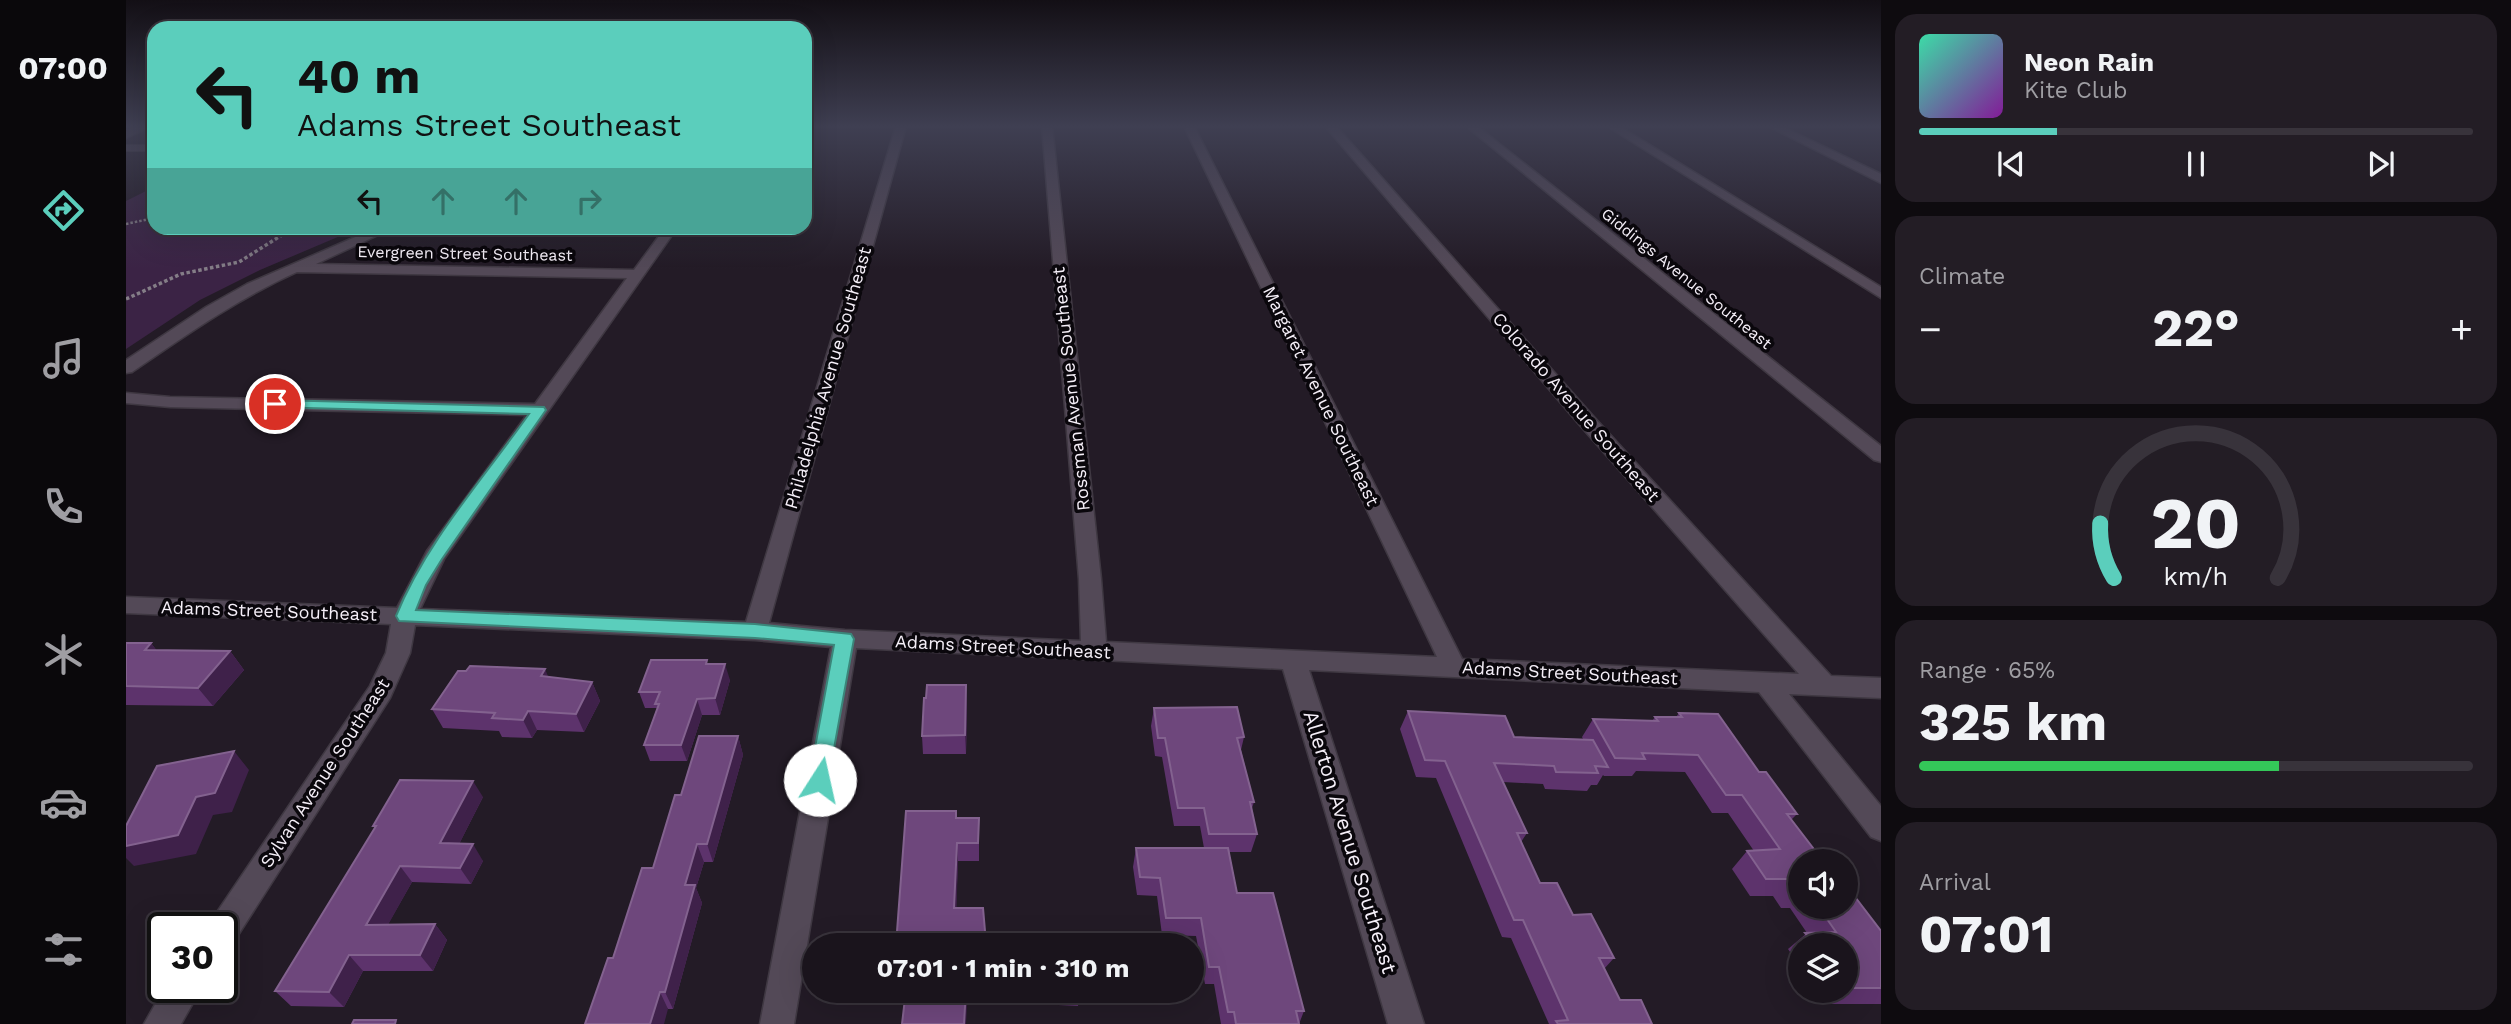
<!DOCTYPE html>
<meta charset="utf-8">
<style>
body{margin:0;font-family:"Work Sans",sans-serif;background:#231d25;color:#f1f3f6;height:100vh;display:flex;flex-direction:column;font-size:26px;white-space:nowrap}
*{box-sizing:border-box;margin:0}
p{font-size:23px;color:#9f9ea3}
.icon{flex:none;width:38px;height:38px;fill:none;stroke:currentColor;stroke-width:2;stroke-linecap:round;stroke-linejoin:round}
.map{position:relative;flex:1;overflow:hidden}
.side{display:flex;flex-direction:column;gap:14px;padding:14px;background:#0e0b0f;width:630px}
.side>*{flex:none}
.top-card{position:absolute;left:21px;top:21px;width:665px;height:214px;border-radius:21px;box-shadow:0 7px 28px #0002,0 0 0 2px #38333b;background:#5bcebc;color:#111;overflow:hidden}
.fabs{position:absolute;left:1662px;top:849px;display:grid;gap:14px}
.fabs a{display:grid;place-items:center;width:70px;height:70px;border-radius:50%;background:#1a141c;box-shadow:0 7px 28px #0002,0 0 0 2px #38333b;font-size:35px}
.speed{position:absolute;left:21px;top:912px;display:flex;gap:14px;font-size:35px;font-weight:700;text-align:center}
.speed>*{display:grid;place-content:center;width:91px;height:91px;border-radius:50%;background:#1a141c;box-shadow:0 7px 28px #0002,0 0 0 2px #38333b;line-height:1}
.speed .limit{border:4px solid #111;border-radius:10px;background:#fff;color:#111}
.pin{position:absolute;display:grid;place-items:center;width:60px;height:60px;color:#fff;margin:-30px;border:4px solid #fff;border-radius:50%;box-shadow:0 2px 7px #0007}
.me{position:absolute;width:77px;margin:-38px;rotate:10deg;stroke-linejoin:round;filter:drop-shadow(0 0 5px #0008)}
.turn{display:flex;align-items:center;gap:24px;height:147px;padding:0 35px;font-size:32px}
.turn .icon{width:91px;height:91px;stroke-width:2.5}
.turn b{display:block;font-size:49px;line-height:60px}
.lanes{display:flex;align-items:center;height:66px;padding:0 35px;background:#0003;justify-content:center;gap:35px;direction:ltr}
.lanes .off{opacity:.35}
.big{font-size:52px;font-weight:700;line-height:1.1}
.side .card{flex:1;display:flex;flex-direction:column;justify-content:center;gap:10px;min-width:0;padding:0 24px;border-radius:21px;background:#231d25}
.side .dial{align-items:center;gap:0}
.dial svg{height:182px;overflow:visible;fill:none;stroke:#38333b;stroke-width:7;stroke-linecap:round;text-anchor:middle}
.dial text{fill:#f1f3f6;stroke:none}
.song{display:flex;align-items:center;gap:21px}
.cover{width:84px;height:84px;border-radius:10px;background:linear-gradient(135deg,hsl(160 70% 55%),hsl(290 70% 35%))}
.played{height:7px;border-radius:4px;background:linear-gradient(90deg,#5bcebc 25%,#38333b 25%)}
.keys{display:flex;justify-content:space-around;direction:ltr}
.heat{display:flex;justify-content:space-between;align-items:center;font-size:38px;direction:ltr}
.charge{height:10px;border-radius:5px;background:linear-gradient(90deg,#34c759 65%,#38333b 0)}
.trip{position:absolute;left:676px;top:933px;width:402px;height:70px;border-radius:35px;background:#1a141c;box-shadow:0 7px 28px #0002,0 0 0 2px #38333b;font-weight:700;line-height:70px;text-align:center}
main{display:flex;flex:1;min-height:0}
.tab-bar{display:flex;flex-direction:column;width:126px;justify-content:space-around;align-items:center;background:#0a080b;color:#9f9ea3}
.tab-bar .icon{width:49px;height:49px}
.tab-bar .active{color:#5bcebc}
.tab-bar b{font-size:32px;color:#f1f3f6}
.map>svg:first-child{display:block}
.green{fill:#3b2345}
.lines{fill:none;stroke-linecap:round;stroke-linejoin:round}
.lane-casing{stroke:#3f3842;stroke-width:8}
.street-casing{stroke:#3f3842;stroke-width:3}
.path-far1{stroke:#847d87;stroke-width:2.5;stroke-dasharray:2.5 2;stroke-linecap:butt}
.path{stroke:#847d87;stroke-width:3.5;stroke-dasharray:3.5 2.5;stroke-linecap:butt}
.lane{stroke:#534957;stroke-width:6}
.street{fill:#534957;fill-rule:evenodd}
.wall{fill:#5d336c}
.shaded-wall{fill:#3f214a}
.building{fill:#6e477c;stroke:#83628f;stroke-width:2}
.route{fill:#5bcebc;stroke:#3b867a;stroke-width:2}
.labels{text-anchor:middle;stroke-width:7;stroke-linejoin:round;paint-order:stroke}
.far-street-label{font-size:16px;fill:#f5eff8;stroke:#0a070c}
.street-label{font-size:18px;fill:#f5eff8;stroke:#0a070c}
.near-street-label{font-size:21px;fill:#f5eff8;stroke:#0a070c}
</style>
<main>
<nav class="tab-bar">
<b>07:00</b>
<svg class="icon active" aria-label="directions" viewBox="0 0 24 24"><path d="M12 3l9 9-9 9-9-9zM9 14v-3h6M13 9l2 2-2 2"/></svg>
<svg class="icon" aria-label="music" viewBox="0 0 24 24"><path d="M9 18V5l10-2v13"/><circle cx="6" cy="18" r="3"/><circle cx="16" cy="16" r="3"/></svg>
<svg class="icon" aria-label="phone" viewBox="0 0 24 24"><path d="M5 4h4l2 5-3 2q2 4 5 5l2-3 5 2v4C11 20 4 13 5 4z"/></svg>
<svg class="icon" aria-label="climate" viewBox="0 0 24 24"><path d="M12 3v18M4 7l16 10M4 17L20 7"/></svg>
<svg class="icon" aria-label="car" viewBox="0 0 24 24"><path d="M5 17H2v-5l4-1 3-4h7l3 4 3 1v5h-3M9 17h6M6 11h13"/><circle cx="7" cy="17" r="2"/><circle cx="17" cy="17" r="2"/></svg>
<svg class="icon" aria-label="filters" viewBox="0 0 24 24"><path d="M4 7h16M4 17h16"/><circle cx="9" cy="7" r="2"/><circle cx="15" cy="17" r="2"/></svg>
</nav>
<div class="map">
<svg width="1755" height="1024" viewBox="0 0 1755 1024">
<rect width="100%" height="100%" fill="#231b26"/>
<!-- green -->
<path class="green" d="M24 189H28V228H233L134 270 74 300 0 349V201Z"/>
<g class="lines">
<!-- lane casing -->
<g class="lane-casing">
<path id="lane" d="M0 148H28"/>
</g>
<!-- street casing -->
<g class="street-casing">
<path id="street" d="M12 126H26L0 138V131Z
M770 126H780L643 623 719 630 955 641 953 579 916 126H926L975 579 980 642 1311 657 1058 126H1068L1336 659 1673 674 1452 423 1199 126H1210L1466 415 1705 676 1755 678V698L1663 694 1755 806V841L1745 837 1633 692 1183 670 1298 1024H1262L1157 669 730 648 668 1024H634L705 647 629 640 289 625 284 653 264 698 107 943 96 948V928H82L85 921 244 686 260 653 265 624 0 613V597L271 608 301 551 401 415 44 407 0 403V393L44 397 409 404 501 278 171 272C111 299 60 335 6 372L0 373V360L80 307 121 284 250 228H267L190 264 508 270 539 228H551L318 559 294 609 620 622Z
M1340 126H1351L1755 446V462L1748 460Z
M1481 126H1493L1755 287V298Z
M1642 126H1655L1755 174V183Z
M39 987H76L55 1024H18Z"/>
</g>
<!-- path-far1 -->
<path class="path-far1" d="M0 224 28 218
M161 231 166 228"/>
<!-- path -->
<path class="path" d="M0 299 55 274 113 262 164 230"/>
<!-- lane -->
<use href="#lane" class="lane"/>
<!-- street -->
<use href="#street" class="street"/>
</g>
<!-- wall -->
<path class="wall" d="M0 643H25L30 650 104 651 118 670 87 706 0 705Z
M582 664 604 680 594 715H576L561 761H524L518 745 531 708H519L513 692Z
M423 677 466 682 474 701 458 732 411 730 406 738 376 737 373 731 317 728 306 709Z
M800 698 841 703 840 754H797L796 736Z
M1028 708 1118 737 1115 750 1128 802 1125 811 1131 834 1125 852H1103L1111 893 1178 1011 1173 1024H1095L1088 984H1079L1070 936 1036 935 1031 896 1011 895 1007 867 1010 848H1078L1074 826H1048L1036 757 1029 756 1025 726Z
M1282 711 1388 737 1457 739 1456 737 1467 719 1526 721 1529 717H1550L1553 713 1633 772 1671 814 1665 820 1675 861V906H1720L1755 931V1004H1701L1691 990H1720V945H1675V968L1662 949 1681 933 1664 908H1655L1647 896H1624L1606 869 1621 851H1628L1602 813H1586L1559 772 1510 771 1506 776H1478L1477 775 1471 785H1465L1461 791 1419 789 1417 784 1377 782 1401 833 1395 842 1414 883 1447 915 1488 958 1478 969 1494 1000 1526 1024H1423L1385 938 1376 937 1310 778 1290 777 1274 729Z
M612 736 617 755 587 862H578L570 888 576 903 547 1009H542L487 958 527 868 555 795Z
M357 797 333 844 357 861 345 884 286 882 262 924H309L321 940 307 971H237L218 1007 165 1006 149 991 249 828 247 826Z
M831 818H853V861H832L830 908H857L859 945H770Z
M914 990 953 997 952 1006 913 1004Z"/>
<!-- shaded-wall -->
<path class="shaded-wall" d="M25 643 40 662 19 650Z
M104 651 118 670 87 706 72 688Z
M599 664 604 680 594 715 589 698Z
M419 669 427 688 415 676Z
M466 682 474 701 458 732 450 714Z
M840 685 841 703 840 754 839 735Z
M571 699 576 715 561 761 555 745Z
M402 711 411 730 406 738 397 720Z
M612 736 617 755 587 862 581 844Z
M108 751 123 770 106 812 87 815 70 854 8 866 0 858V846L70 797Z
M347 781 357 797 325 860 314 843Z
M831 843 832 861 830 925 828 908Z
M347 844 357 861 345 884 334 868Z
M571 844 578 862 570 888 576 903 547 1009 539 992 559 885Z
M274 866 286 882 253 941 240 925Z
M309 924 321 940 307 971 294 955Z
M223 955 237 971 218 1007 203 992Z
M840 990H842L840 1024H838Z
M534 992 542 1009 538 1024H524Z"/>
<!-- building -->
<path class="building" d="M0 643H25L19 650 104 651 72 688 0 686Z
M525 660H581L580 664H599L589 698 571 699 555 745H518L533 704H529L534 692H513Z
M344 666 419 669 415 676 466 682 450 714 402 711 397 720 366 718 369 713 306 709 332 671H340Z
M801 685H840L839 735 796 736 798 698H800Z
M1111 707 1118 737 1111 738 1128 802H1124L1131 834H1083L1078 808H1052L1039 738H1032L1028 708Z
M1282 711 1379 716 1388 737 1467 740 1482 767 1469 766 1472 773 1430 772 1428 766 1368 763 1401 833H1391L1414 883H1431L1447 915 1465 914 1488 958H1473L1494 1000H1515L1526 1024H1432L1430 1021 1442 1020 1397 920H1388L1319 761 1299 760Z
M1553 713 1592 714 1633 772H1640L1671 814H1661L1697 861H1675V891H1673L1664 879H1640L1621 851 1654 849 1616 795H1600L1572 755 1516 753 1519 759 1489 758 1467 719 1532 721 1529 717H1556Z
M573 736H612L581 844H571L559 885H569L539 992H534L524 1024H459L482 958H487L516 868H527L549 795H555Z
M108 751 89 793 70 797 52 835 0 846V826L31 766Z
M274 780 347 781 314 843 347 844 334 868 274 866 240 925 309 924 294 955H223L203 992 149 991 250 826H247Z
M780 811H830V818H853L852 843H831L828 908H857L859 931 857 945H770Z
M1010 848H1102L1111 893H1147L1178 1011H1170L1173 1024H1110L1108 1012H1102L1093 967H1083L1075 918H1040L1034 878 1014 877Z
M1720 885 1755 931V988H1721L1720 945H1689L1679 933 1710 932 1692 906H1720Z
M780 990H840L838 1024H776Z
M914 990H953V997L914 996Z
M228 1020H270L269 1024H226Z"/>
<!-- sky -->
<linearGradient id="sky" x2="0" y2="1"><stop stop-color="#130f15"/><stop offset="0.47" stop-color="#3f3f52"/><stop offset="1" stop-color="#3f3f52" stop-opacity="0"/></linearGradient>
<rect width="1755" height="269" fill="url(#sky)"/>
<!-- route -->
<path class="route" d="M149 400 418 407 420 410 316 559 300 585 290 610 629 624 725 634 728 639 701 787 694 789 686 787 683 780 708 645 629 638 273 621 270 616C300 542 357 479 403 414L144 407 142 404Z"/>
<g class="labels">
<!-- far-street labels -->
<g class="far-street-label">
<text transform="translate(339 253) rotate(1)" y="6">Evergreen Street Southeast</text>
<text transform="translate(1561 278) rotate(39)" y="6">Giddings Avenue Southeast</text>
</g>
<!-- street labels -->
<g class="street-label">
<text transform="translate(702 378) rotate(-74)" y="6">Philadelphia Avenue Southeast</text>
<text transform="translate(945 389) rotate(-96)" y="6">Rossman Avenue Southeast</text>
<text transform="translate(1195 396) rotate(64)" y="6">Margaret Avenue Southeast</text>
<text transform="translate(1450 407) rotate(49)" y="6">Colorado Avenue Southeast</text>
<text transform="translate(143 611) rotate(2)" y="6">Adams Street Southeast</text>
<text transform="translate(877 647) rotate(3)" y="6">Adams Street Southeast</text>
<text transform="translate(1444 673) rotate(3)" y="6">Adams Street Southeast</text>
<text transform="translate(199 773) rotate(-57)" y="6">Sylvan Avenue Southeast</text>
</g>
<!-- near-street labels -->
<g class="near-street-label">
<text transform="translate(1224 842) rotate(73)" y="7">Allerton Avenue Southeast</text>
</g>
</g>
</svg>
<div class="fabs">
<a><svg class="icon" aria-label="sound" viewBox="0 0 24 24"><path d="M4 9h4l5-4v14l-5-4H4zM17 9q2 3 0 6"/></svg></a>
<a><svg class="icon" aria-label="layers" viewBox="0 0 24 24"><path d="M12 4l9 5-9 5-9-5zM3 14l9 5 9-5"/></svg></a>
</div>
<div class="speed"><div class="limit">30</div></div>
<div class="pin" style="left:149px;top:404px;background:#d93025"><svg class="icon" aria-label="arrive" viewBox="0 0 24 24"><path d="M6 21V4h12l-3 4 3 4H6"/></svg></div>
<svg class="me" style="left:694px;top:780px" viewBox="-20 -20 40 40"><circle r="19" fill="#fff"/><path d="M0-13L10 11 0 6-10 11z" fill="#5bcebc"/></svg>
<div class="trip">07:01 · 1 min · 310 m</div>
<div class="top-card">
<div class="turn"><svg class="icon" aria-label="left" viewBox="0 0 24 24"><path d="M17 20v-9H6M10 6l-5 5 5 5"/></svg><div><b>40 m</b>Adams Street Southeast</div></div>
<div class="lanes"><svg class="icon" aria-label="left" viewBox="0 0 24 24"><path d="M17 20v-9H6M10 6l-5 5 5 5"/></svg><svg class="icon off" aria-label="ahead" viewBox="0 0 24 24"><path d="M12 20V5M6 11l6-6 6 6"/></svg><svg class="icon off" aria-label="ahead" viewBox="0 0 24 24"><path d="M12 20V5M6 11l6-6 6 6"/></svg><svg class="icon off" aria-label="right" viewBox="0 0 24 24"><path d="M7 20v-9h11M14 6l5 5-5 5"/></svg></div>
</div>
</div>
<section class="side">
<div class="card">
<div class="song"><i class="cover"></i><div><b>Neon Rain</b><p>Kite Club</p></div></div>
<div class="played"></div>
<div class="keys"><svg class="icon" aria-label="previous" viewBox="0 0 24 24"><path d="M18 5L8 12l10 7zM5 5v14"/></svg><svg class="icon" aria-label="pause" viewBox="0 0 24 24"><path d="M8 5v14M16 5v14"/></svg><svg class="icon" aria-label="next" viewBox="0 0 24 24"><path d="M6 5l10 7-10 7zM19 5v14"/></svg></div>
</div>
<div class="card"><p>Climate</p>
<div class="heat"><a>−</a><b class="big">22°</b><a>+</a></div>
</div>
<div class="card dial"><svg viewBox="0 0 100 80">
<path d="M14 69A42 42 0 1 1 86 69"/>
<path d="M14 69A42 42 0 0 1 8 45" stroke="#5bcebc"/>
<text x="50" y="56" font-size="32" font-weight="700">20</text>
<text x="50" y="72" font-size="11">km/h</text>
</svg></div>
<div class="card"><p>Range · 65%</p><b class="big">325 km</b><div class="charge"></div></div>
<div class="card"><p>Arrival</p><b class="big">07:01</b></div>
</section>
</main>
